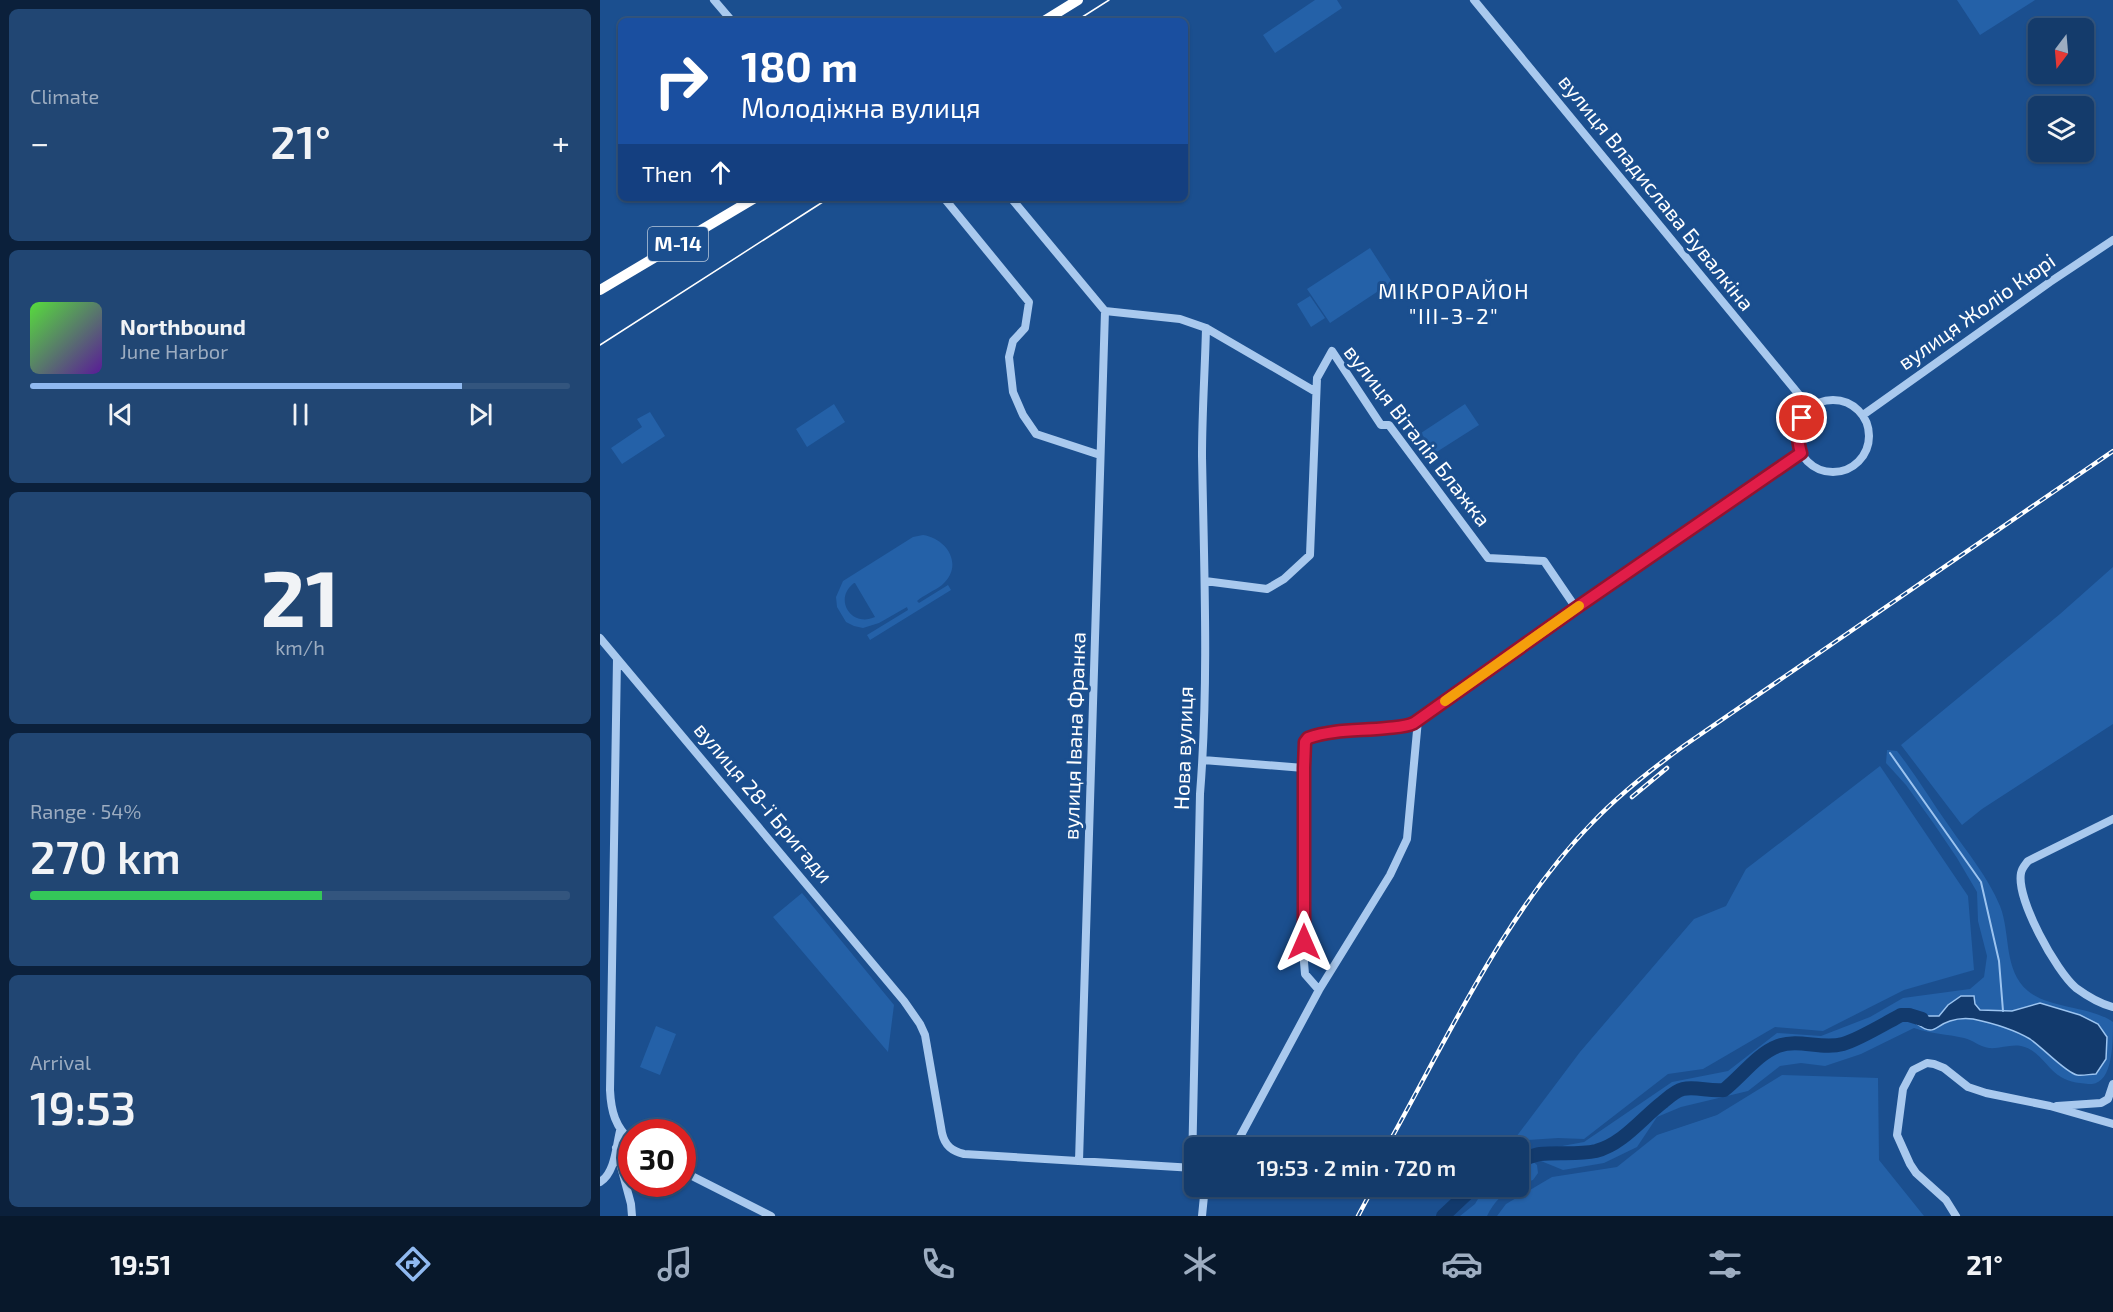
<!DOCTYPE html>
<meta charset="utf-8">
<style>
body{margin:0;font-family:"Exo 2",sans-serif;background:#214673;color:#f1f3f6;height:100vh;display:flex;flex-direction:column;font-size:22px;white-space:nowrap}
*{box-sizing:border-box;margin:0}
p{font-size:20px;color:#9dadc1}
.icon{flex:none;width:33px;height:33px;fill:none;stroke:currentColor;stroke-width:2;stroke-linecap:round;stroke-linejoin:round}
.map{position:relative;flex:1;overflow:hidden}
.drawer{display:flex;flex-direction:column;gap:9px;padding:9px;background:#0b203b;width:600px}
.drawer>*{flex:none}
.top-card{position:absolute;left:18px;top:18px;width:570px;height:183px;border-radius:9px;box-shadow:0 2px 4px #0004,0 0 0 2px #33557e;background:#1a4fa0;color:#fff;overflow:hidden}
.needle{width:39px;rotate:196deg}
.controls{position:absolute;left:1428px;top:18px;display:grid;gap:12px}
.controls a{display:grid;place-items:center;width:66px;height:66px;border-radius:9px;background:#143b6b;box-shadow:0 2px 4px #0004,0 0 0 2px #33557e;font-size:30px}
.speed{position:absolute;left:18px;top:1119px;display:flex;gap:12px;font-size:30px;font-weight:700;text-align:center}
.speed>*{display:grid;place-content:center;width:78px;height:78px;border-radius:50%;background:#143b6b;box-shadow:0 2px 4px #0004,0 0 0 2px #33557e;line-height:1}
.speed .limit{border:9px solid #d22;background:#fff;color:#111}
.pin{position:absolute;display:grid;place-items:center;width:51px;height:51px;color:#fff;margin:-26px;border:3px solid #fff;border-radius:50%;box-shadow:0 2px 6px #0007}
.me{position:absolute;width:66px;margin:-33px;rotate:0deg;stroke-linejoin:round;filter:drop-shadow(0 0 4px #0008)}
.turn{display:flex;align-items:center;gap:21px;height:126px;padding:0 24px;font-size:27px}
.turn .icon{width:78px;height:78px;stroke-width:2.5}
.turn b{display:block;font-size:42px;line-height:51px}
.then{display:flex;align-items:center;height:57px;padding:0 24px;background:#0003;gap:12px;font-size:22px}
.big{font-size:45px;font-weight:600;line-height:1.1}
.drawer .widget{flex:1;display:flex;flex-direction:column;justify-content:center;gap:9px;min-width:0;padding:0 21px;border-radius:9px;background:#214673}
.drawer .dial{align-items:center;gap:0}
.dial b{font-size:78px;line-height:1}
.song{display:flex;align-items:center;gap:18px}
.cover{width:72px;height:72px;border-radius:9px;background:linear-gradient(135deg,hsl(110 70% 55%),hsl(270 70% 35%))}
.played{height:6px;border-radius:3px;background:linear-gradient(90deg,#90b9f0 80%,#33557e 80%)}
.keys{display:flex;justify-content:space-around;direction:ltr}
.heat{display:flex;justify-content:space-between;align-items:center;font-size:33px;direction:ltr}
.charge{height:9px;border-radius:4px;background:linear-gradient(90deg,#34c759 54%,#33557e 0)}
.trip{position:absolute;left:584px;top:1137px;width:345px;height:60px;border-radius:9px;background:#143b6b;box-shadow:0 2px 4px #0004,0 0 0 2px #33557e;font-weight:600;line-height:60px;text-align:center}
.tabs{display:flex;height:96px;justify-content:space-around;align-items:center;background:#08182b;color:#9dadc1}
.tabs .icon{width:42px;height:42px}
.tabs .active{color:#90b9f0}
.tabs b{font-size:27px;color:#f1f3f6}
main{display:flex;flex:1;min-height:0}
.map>svg:first-child{display:block}
.green{fill:#2461a8;fill-rule:evenodd}
.water{fill:#123a6d;stroke:#9cc4f0;stroke-width:1.5}
.lines{fill:none;stroke-linecap:round;stroke-linejoin:round}
.stream{stroke:#9cc4f0;stroke-width:2}
.river{stroke:#123a6d;stroke-width:14}
.minor{stroke:#a9c9ee;stroke-width:8}
.highway{stroke:#fff;stroke-width:10}
.tram{stroke:#fff;stroke-width:1.5}
.rail-casing{stroke:#fff;stroke-width:4.5}
.rail{stroke:#1b4f8f;stroke-width:2;stroke-dasharray:7;stroke-linecap:butt}
.route-casing{stroke:#92132f;stroke-width:15}
.route{stroke:#e11d48;stroke-width:10}
.slow{stroke:#f59e0b;stroke-width:10}
.labels{text-anchor:middle;stroke-width:6;stroke-linejoin:round;paint-order:stroke}
.shield{fill:#1b4f8f;stroke:#bbcadd;stroke-width:1.5}
.shield-label{font-size:20px;font-weight:bold;fill:#fff}
.street-label{font-size:21px;fill:#fff;stroke:#1b4f8f}
.neighbourhood-label{font-size:22px;letter-spacing:1.5px;fill:#fff;stroke:#1b4f8f}
</style>
<main>
<section class="drawer">
<div class="widget"><p>Climate</p>
<div class="heat"><a>−</a><b class="big">21°</b><a>+</a></div>
</div>
<div class="widget">
<div class="song"><i class="cover"></i><div><b>Northbound</b><p>June Harbor</p></div></div>
<div class="played"></div>
<div class="keys"><svg class="icon" aria-label="previous" viewBox="0 0 24 24"><path d="M18 5L8 12l10 7zM5 5v14"/></svg><svg class="icon" aria-label="pause" viewBox="0 0 24 24"><path d="M8 5v14M16 5v14"/></svg><svg class="icon" aria-label="next" viewBox="0 0 24 24"><path d="M6 5l10 7-10 7zM19 5v14"/></svg></div>
</div>
<div class="widget dial"><b>21</b><p>km/h</p></div>
<div class="widget"><p>Range · 54%</p><b class="big">270 km</b><div class="charge"></div></div>
<div class="widget"><p>Arrival</p><b class="big">19:53</b></div>
</section>
<div class="map">
<svg width="1513" height="1216" viewBox="0 0 1513 1216">
<rect width="100%" height="100%" fill="#1b4f8f"/>
<!-- green -->
<path class="green" d="M715 0H737L742 8 675 53 663 35Z
M1357 0H1435L1380 35Z
M770 248 792 282 730 323 707 289Z
M710 296 725 318 711 327 697 304Z
M234 404 245 422 207 447 196 429Z
M865 404 879 425 835 453 821 433Z
M50 412 65 436 22 464 11 448 42 427 37 419Z
M323 535C348 539 364 566 342 585 334 591 324 595 317 601L319 603 348 585 351 590 270 640 267 635 308 610 307 607 279 623 263 628 254 626 246 622 237 607 236 597 243 581 313 537ZM254 583H255L275 617C251 628 233 599 254 583Z
M1513 567V724L1382 809 1362 825 1301 745 1460 614Z
M1287 750 1297 751C1316 775 1331 801 1349 826 1367 852 1388 877 1400 906 1411 934 1403 970 1428 991 1450 1009 1491 1006 1513 1022 1513 1043 1513 1082 1492 1084 1482 1084 1469 1082 1461 1077 1446 1068 1440 1050 1421 1046 1410 1044 1400 1049 1389 1048 1380 1047 1373 1040 1364 1038 1347 1034 1331 1034 1314 1028L1261 1054 1225 1066 1201 1063 1180 1066 1148 1091 1081 1107 1057 1117 1037 1147 1004 1163 963 1170 941 1161 940 1150 984 1142 1072 1082 1128 1071 1177 1033 1221 1036 1270 1017 1303 998 1370 989 1384 977 1387 956 1378 921 1377 892 1357 858 1334 824 1306 785 1286 763Z
M1280 766 1368 896 1374 970 1304 990 1223 1031 1175 1027 1103 1069 1068 1074 984 1139 958 1138 913 1141 980 1052 1094 919 1126 906 1146 869Z
M202 893 294 1005 288 1052 173 917Z
M56 1026 76 1034 60 1075 40 1067Z
M1182 1075 1278 1078 1279 1160 1324 1216H897L906 1204 952 1177 1017 1167 1057 1135 1117 1115Z
M930 1159 937 1165 938 1173 933 1180 918 1185V1164Z
M885 1187H915C901 1195 894 1202 887 1216H860L875 1204Z"/>
<!-- water -->
<path class="water" d="M1361 996H1374L1375 1004 1380 1010 1412 1011 1440 1003 1480 1015 1498 1024 1507 1037 1506 1059 1496 1074C1490 1074 1483 1076 1477 1075 1466 1073 1442 1047 1430 1039 1413 1029 1392 1023 1373 1019 1366 1018 1356 1019 1350 1021 1334 1026 1335 1037 1317 1024L1324 1016H1339L1348 1005Z"/>
<g class="lines">
<!-- stream -->
<path class="stream" d="M1290 753 1381 882 1399 961 1403 1011"/>
<!-- river -->
<path class="river" d="M918 1161C925 1159 933 1155 940 1154 958 1152 978 1155 996 1151 1023 1144 1042 1118 1063 1102 1069 1097 1075 1091 1083 1089 1096 1086 1110 1092 1124 1090 1142 1076 1157 1054 1178 1046 1199 1038 1221 1050 1243 1044 1258 1040 1286 1023 1301 1015H1309L1322 1019
M843 1216 875 1186"/>
<!-- minor -->
<path class="minor" d="M114 0 132 21
M874 0 1210 408
M344 198 429 302 425 328 413 341 409 357 413 392 423 415 436 434 500 455
M411 198 505 311 580 319 606 328 716 392
M1197 436a36 36 0 1 1 72 0a36 36 0 1 1-72 0Z
M1263 415 1450 282 1513 240
M605 581 667 589 684 579 710 555 717 378 732 351 781 425H789L888 558 944 561 976 608
M0 638 304 1001 320 1024 325 1035 342 1133C345 1146 352 1151 364 1154L594 1168
M17 659 10 1090C11 1111 15 1127 32 1142
M603 760 704 768
M1513 819 1428 861C1425 865 1422 868 1421 873 1416 899 1456 971 1476 988 1487 996 1500 1004 1513 1007
M719 990 705 974 704 962V768L706 740 727 732 807 726 814 723 976 608 1201 453
M1457 1106 1501 1103 1508 1099 1513 1084
M16 1148 31 1204 32 1216
M634 1148 719 990 790 875 807 839 818 720
M479 1161 505 311
M592 1168 600 794C609 681 604 568 602 456 602 413 605 370 606 328
M82 1171 171 1216
M0 1182C15 1173 16 1147 20 1131
M602 1216 605 1186
M1356 1216 1346 1200 1316 1173 1310 1164 1297 1135 1303 1089 1313 1070 1327 1063 1334 1064 1344 1068 1368 1087 1386 1093 1450 1106 1513 1124"/>
<!-- highway -->
<path class="highway" d="M444 21 478 0
M0 290 155 198"/>
<!-- tram -->
<path class="tram" d="M476 21 509 0
M0 345 229 198"/>
<!-- rail casing -->
<g class="rail-casing">
<path id="rail" d="M1032 797 1067 768
M786 1148C847 1039 906 910 994 821 1022 792 1053 768 1085 745L1513 451
M758 1216 774 1186"/>
</g>
<!-- rail -->
<use href="#rail" class="rail"/>
</g>
<g class="lines">
<!-- route casing -->
<g class="route-casing">
<path id="route" d="M704 942V768L705 742 708 738C733 729 760 731 787 728 796 727 806 727 814 723L976 608 1201 453C1197 439 1197 431 1202 418"/>
</g>
<!-- route -->
<use href="#route" class="route"/>
<!-- slow -->
<path class="slow" d="M845 701 979 606"/>
</g>
<g class="labels">
<!-- shield labels -->
<rect class="shield" x="48" y="227" width="60" height="34" rx="4.5"/>
<g class="shield-label">
<text x="78" y="251">М-14</text>
</g>
<!-- street labels -->
<g class="street-label">
<text transform="translate(1056 193) rotate(51)" y="7">вулиця Владислава Бувалкіна</text>
<text transform="translate(1377 312) rotate(-35)" y="7">вулиця Жоліо Кюрі</text>
<text transform="translate(817 436) rotate(52)" y="7">вулиця Віталія Блажка</text>
<text transform="translate(475 736) rotate(-88)" y="7">вулиця Івана Франка</text>
<text transform="translate(584 748) rotate(-88)" y="7">Нова вулиця</text>
<text transform="translate(163 803) rotate(50)" y="7">вулиця 28-ї Бригади</text>
</g>
<!-- neighbourhood labels -->
<g class="neighbourhood-label">
<text x="854" y="299">МІКРОРАЙОН<tspan x="854" dy="25">"ІІІ-3-2"</tspan></text>
</g>
</g>
</svg>
<div class="controls">
<a><svg class="needle" viewBox="-14 -14 28 28"><path d="M0-13l5 13h-10z" fill="#e53935"/><path d="M0 13l5-13h-10z" fill="#9dadc1"/></svg></a>
<a><svg class="icon" aria-label="layers" viewBox="0 0 24 24"><path d="M12 4l9 5-9 5-9-5zM3 14l9 5 9-5"/></svg></a>
</div>
<div class="speed"><div class="limit">30</div></div>
<div class="pin" style="left:1202px;top:418px;background:#d93025"><svg class="icon" aria-label="arrive" viewBox="0 0 24 24"><path d="M6 21V4h12l-3 4 3 4H6"/></svg></div>
<svg class="me" style="left:704px;top:942px" viewBox="-20 -20 40 40"><path d="M0-17L14 15 0 8-14 15z" fill="#e11d48" stroke="#fff" stroke-width="4"/></svg>
<div class="trip">19:53 · 2 min · 720 m</div>
<div class="top-card">
<div class="turn"><svg class="icon" aria-label="right" viewBox="0 0 24 24"><path d="M7 20v-9h11M14 6l5 5-5 5"/></svg><div><b>180 m</b>Молодіжна вулиця</div></div>
<div class="then">Then<svg class="icon" aria-label="ahead" viewBox="0 0 24 24"><path d="M12 20V5M6 11l6-6 6 6"/></svg></div>
</div>
</div>
</main>
<nav class="tabs">
<b>19:51</b>
<svg class="icon active" aria-label="directions" viewBox="0 0 24 24"><path d="M12 3l9 9-9 9-9-9zM9 14v-3h6M13 9l2 2-2 2"/></svg>
<svg class="icon" aria-label="music" viewBox="0 0 24 24"><path d="M9 18V5l10-2v13"/><circle cx="6" cy="18" r="3"/><circle cx="16" cy="16" r="3"/></svg>
<svg class="icon" aria-label="phone" viewBox="0 0 24 24"><path d="M5 4h4l2 5-3 2q2 4 5 5l2-3 5 2v4C11 20 4 13 5 4z"/></svg>
<svg class="icon" aria-label="climate" viewBox="0 0 24 24"><path d="M12 3v18M4 7l16 10M4 17L20 7"/></svg>
<svg class="icon" aria-label="car" viewBox="0 0 24 24"><path d="M5 17H2v-5l4-1 3-4h7l3 4 3 1v5h-3M9 17h6M6 11h13"/><circle cx="7" cy="17" r="2"/><circle cx="17" cy="17" r="2"/></svg>
<svg class="icon" aria-label="filters" viewBox="0 0 24 24"><path d="M4 7h16M4 17h16"/><circle cx="9" cy="7" r="2"/><circle cx="15" cy="17" r="2"/></svg>
<b>21°</b>
</nav>
